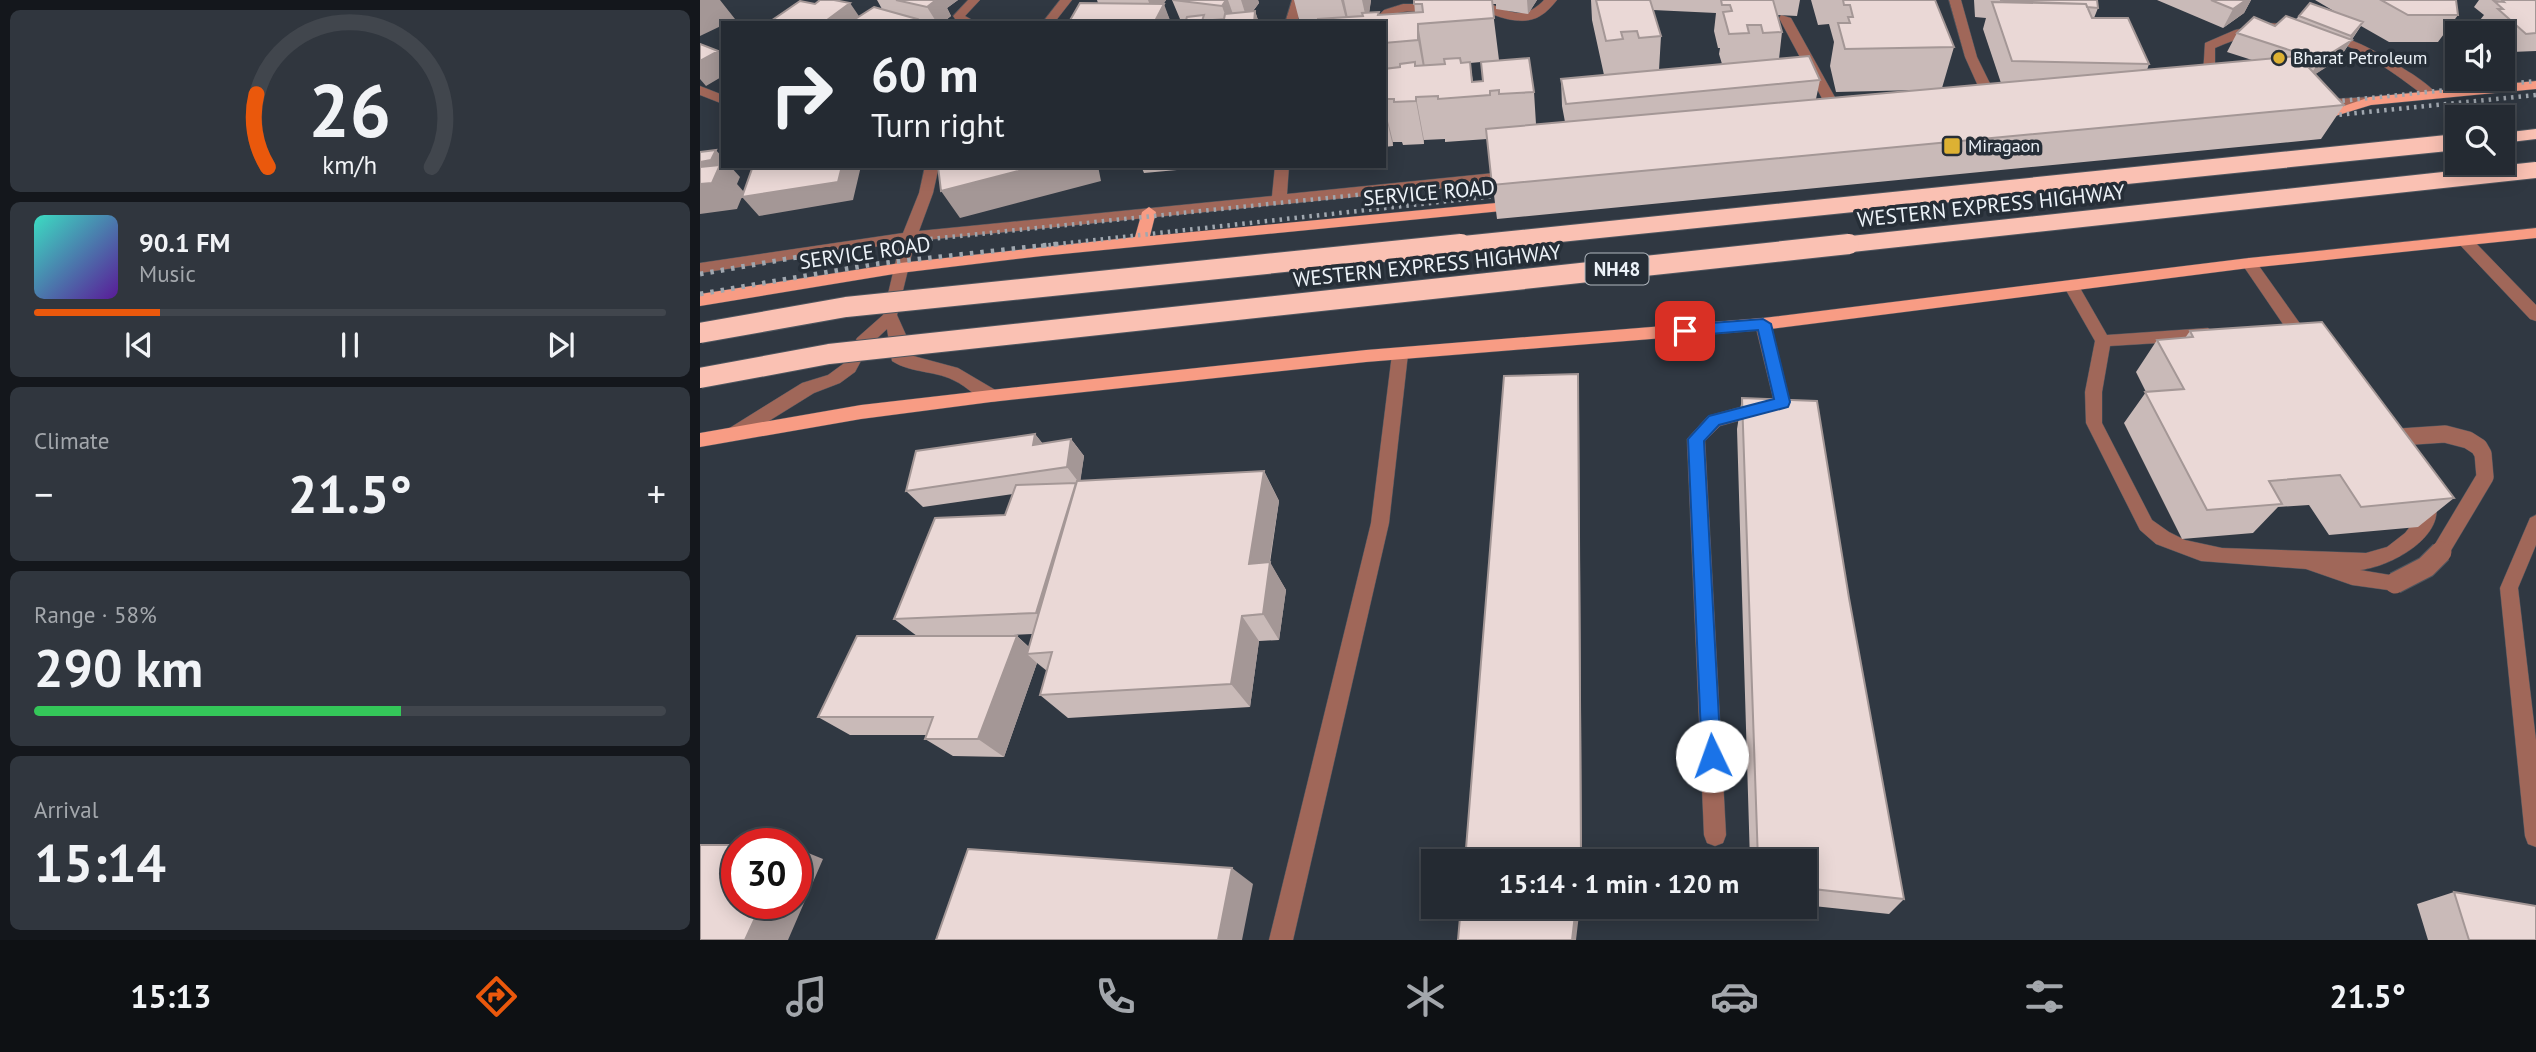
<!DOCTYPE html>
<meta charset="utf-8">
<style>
body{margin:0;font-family:"PT Sans",sans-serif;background:#30363e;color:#f1f3f6;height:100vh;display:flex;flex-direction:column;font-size:26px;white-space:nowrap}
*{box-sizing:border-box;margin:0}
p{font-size:23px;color:#a3a7ac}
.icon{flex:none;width:38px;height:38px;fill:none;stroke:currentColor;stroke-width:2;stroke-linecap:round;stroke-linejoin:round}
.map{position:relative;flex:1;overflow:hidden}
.drawer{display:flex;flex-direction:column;gap:10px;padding:10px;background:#14171c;width:700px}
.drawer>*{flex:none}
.hud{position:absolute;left:21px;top:21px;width:665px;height:147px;border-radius:0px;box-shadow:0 4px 18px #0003,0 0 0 2px #41464d;background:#242a32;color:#f1f3f6;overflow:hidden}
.tools{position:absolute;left:1745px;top:21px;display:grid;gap:14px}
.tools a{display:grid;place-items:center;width:70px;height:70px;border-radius:0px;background:#242a32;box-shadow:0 4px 18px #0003,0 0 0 2px #41464d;font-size:35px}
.speed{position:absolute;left:21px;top:828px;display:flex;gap:14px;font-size:35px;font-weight:700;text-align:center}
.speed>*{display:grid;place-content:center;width:91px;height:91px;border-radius:50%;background:#242a32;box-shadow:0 4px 18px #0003,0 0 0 2px #41464d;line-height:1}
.speed .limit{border:10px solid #d22;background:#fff;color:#111}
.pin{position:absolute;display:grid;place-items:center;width:60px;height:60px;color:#fff;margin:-30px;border-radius:14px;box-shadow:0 4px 10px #0006}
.me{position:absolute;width:77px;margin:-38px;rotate:357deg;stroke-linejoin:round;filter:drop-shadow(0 0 5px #0008)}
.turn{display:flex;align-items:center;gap:24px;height:147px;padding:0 35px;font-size:32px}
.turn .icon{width:91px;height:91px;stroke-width:2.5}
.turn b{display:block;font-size:49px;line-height:60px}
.big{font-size:52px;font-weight:600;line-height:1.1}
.drawer .card{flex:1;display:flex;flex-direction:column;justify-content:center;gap:10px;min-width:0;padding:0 24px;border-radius:10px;background:#30363e}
.drawer .dial{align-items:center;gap:0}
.dial svg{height:182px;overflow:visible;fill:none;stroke:#41464d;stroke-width:7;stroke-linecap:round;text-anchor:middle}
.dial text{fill:#f1f3f6;stroke:none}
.song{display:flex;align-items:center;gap:21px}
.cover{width:84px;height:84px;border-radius:10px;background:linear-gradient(135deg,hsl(170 70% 55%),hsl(270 70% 35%))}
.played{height:7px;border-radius:4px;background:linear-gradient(90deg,#ea580c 20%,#41464d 20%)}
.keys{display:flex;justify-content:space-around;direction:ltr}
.heat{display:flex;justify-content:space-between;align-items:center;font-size:38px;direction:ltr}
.charge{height:10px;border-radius:5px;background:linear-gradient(90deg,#34c759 58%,#41464d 0)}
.trip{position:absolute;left:721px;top:849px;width:396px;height:70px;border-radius:0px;background:#242a32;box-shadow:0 4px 18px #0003,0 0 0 2px #41464d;font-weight:600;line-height:70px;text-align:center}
.tab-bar{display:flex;height:112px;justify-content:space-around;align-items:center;background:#0e1114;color:#a3a7ac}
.tab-bar .icon{width:49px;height:49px}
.tab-bar .current{color:#ea580c}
.tab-bar b{font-size:32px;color:#f1f3f6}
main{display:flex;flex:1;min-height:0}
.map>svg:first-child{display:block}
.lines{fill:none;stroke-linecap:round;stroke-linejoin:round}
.minor-casing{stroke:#4e565f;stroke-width:1}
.major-casing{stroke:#4e565f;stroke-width:1}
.highway-casing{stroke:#4e565f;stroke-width:2}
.minor{fill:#a06759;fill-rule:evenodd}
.major{fill:#f89c84;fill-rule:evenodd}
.highway{fill:#fac1b3;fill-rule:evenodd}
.rail-far1{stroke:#a0a7af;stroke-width:4.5;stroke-dasharray:2.5 5;stroke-linecap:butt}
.rail{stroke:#a0a7af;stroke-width:5;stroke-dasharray:3.5 7;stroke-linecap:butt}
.minor-bridge-far1-casing{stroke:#4e565f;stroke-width:18;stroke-linecap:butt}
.minor-bridge-casing{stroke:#4e565f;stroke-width:23;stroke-linecap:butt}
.highway-bridge-far1-casing{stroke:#4e565f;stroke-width:18;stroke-linecap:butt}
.highway-bridge-casing{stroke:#4e565f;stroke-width:22;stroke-linecap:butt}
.minor-bridge-far1{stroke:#a06759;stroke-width:17}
.minor-bridge{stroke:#a06759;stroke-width:21}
.highway-bridge-far1{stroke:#fac1b3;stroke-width:16}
.highway-bridge{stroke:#fac1b3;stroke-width:20}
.wall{fill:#c9bab8;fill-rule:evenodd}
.shaded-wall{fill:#a49796}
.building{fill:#ead8d6;stroke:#a49796;stroke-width:2}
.route{fill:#1a73e8;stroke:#114b97;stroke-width:2}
.poi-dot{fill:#ddb133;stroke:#262e37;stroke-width:2.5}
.labels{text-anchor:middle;stroke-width:7;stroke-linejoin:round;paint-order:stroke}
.far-poi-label{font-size:18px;fill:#edf3f9;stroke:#262e37;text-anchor:start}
.shield{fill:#262e37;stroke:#b1b8bf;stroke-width:2}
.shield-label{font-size:19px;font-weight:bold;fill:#edf3f9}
.street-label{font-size:21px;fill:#edf3f9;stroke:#262e37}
</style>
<main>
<section class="drawer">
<div class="card dial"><svg viewBox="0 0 100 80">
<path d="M14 69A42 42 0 1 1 86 69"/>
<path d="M14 69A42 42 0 0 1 9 37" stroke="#ea580c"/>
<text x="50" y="56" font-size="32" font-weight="700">26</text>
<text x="50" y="72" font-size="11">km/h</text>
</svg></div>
<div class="card">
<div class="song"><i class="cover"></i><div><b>90.1 FM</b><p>Music</p></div></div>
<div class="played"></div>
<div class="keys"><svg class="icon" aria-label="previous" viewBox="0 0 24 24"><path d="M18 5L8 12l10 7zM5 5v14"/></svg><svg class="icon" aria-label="pause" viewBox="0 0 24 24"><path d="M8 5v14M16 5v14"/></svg><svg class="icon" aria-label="next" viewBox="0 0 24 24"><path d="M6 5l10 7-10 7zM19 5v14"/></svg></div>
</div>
<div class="card"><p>Climate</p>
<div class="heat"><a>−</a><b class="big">21.5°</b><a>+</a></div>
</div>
<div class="card"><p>Range · 58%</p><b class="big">290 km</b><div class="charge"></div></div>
<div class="card"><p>Arrival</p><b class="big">15:14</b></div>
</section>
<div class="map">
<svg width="1836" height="940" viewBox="0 0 1836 940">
<rect width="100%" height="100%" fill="#303842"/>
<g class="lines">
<!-- minor casing -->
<g class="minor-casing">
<path id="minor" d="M268 0H280L265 16 278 23H258L253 16Z
M360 0H372L354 23H342Z
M592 0H604L597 23H585Z
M770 0C801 0 816 29 844 0H857C852 6 847 12 840 16 821 28 785 15 770 0Z
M1249 0H1261L1277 57 1301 106 1299 109 1294 110 1287 106 1265 57Z
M703 4H737L743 8C733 15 715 10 703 12 687 14 688 23 670 23L684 10Z
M1081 15 1091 18 1147 119 1145 122 1140 123 1133 119 1079 18Z
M1568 23C1620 24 1661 40 1704 69 1716 76 1729 85 1738 95L1732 99 1727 98C1658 45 1602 9 1515 48V75L1521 84 1520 87H1510L1503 75 1505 43 1535 30Z
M0 86 23 95V104L0 95Z
M1670 97 1676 101 1675 104 1619 108 1613 104 1619 100Z
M225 166H239L233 193 219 231 572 196 575 166H589L587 194 814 171 821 176 814 181 215 241 197 315 206 335V354L258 368 297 391 299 396 297 401C283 405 269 388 257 382 237 370 212 374 192 361L187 329 169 346 155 372 140 383 114 393 40 439H28L25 434 28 429 102 383 128 375 143 364 157 338 183 315 200 243 0 273V263L203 233 219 193Z
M1765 236 1770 237 1836 305V321L1830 319 1760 245 1758 241Z
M1549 258 1554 259 1601 325 1603 329 1601 333H1589L1544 267 1542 263Z
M1371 280 1376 281 1407 335 1508 328 1516 334 1508 340 1410 346 1402 392V423L1452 520 1469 532 1485 540 1522 548 1666 553 1687 547 1705 533 1716 519 1721 496 1727 494 1733 496C1752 534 1691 567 1660 570L1702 577 1704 583 1702 589 1695 591 1652 585 1606 569 1501 561 1456 544 1440 530 1386 423 1385 392 1395 341 1363 285Z
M1063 318 1071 324 1090 402 1088 407 1020 426 1005 441 1026 835 1023 843 1015 846 1007 843 1004 835 987 439 1008 416 1073 398 1055 324Z
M700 348 708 354 689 523 593 940H569L671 523 692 354Z
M1836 515V545L1818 588 1836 740V847L1828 844 1825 836 1800 588 1830 518Z"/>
</g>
<!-- major casing -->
<g class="major-casing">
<path id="major" d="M1836 81V89L1671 105 1619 121 1612 117 1670 97Z
M817 201 822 203V209L342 256 200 273 0 306V294L200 263 435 237 442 212 449 207 456 212 450 236Z
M1836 228V238L1549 268 1063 330 666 362 291 402 161 419 0 447V433L161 405 291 390 666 350 1063 318 1549 258Z"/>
</g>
<!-- highway casing -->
<g class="highway-casing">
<path id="highway" d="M1836 129V139L1802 143V133Z"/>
</g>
<!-- minor -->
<use href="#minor" class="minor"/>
<!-- major -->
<use href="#major" class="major"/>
<!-- highway -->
<use href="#highway" class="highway"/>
<!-- rail-far1 -->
<path class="rail-far1" d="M1620 103 1836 81
M1617 117 1836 95
M163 246 792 181
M341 246 794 196"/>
<!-- rail -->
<path class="rail" d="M0 274 173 244
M0 294 175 264 357 244"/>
<!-- minor-bridge-far1 casing -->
<g class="minor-bridge-far1-casing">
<path id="minor-bridge-far1" d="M1685 438 1745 434 1768 440 1779 447 1783 454 1785 477 1739 554"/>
</g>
<!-- minor-bridge casing -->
<g class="minor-bridge-casing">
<path id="minor-bridge" d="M1695 583 1726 567 1741 552"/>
</g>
<!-- highway-bridge-far1 casing -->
<g class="highway-bridge-far1-casing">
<path id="highway-bridge-far1" d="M744 246 1757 142
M1133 246 1836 170"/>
</g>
<!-- highway-bridge casing -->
<g class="highway-bridge-casing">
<path id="highway-bridge" d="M0 333 146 307 761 244
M0 378 129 354 1149 244"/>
</g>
<!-- minor-bridge-far1 -->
<use href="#minor-bridge-far1" class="minor-bridge-far1"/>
<!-- minor-bridge -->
<use href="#minor-bridge" class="minor-bridge"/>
<!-- highway-bridge-far1 -->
<use href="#highway-bridge-far1" class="highway-bridge-far1"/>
<!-- highway-bridge -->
<use href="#highway-bridge" class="highway-bridge"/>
</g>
<!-- wall -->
<path class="wall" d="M177 0H258L247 8 251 16 242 23H226L218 21 159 17 182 9Z
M397 0H466L463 4 471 23H370L369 22 398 3Z
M472 0H558L559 3 553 11H555L559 23H485L486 20 480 19Z
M594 0H671L669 12 679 15 715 13 714 0H837L828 14 796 9V4H792L799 60 834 92 836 124 865 122 862 106 861 79 904 75 892 20 891 0H950V2V0H1100L1097 16 1077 15 1082 32 1079 59 1120 80 1116 99 1219 90 1136 92 1130 66 1134 42 1129 24 1118 25 1111 0H1235L1254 47 1242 88 1301 83 1283 29 1286 18 1275 17 1274 0H1397L1398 8 1394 18 1449 64 1447 70 1552 60 1527 52 1537 33 1575 26 1596 19 1599 16 1639 14 1615 0H1756L1758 15 1738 42H1689L1661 26 1639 59 1615 74 1644 105 1621 139 797 219 787 139 745 142V139L724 140V144L703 145 702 142H693V146L684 147V23H600ZM953 10 1016 13 1014 31 1018 48H1020L1019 54 1022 64 959 70 961 36ZM781 62 783 81 773 82 770 63Z
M1457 0H1551L1544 13 1523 28Z
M1779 0H1836V51L1811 52 1802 45V33H1790L1784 28 1786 25 1780 20 1784 15 1774 7Z
M441 166H489L488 169 444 173Z
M1490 331 1754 498 1718 527 1629 535 1609 505 1578 507 1553 533 1482 539 1424 423 1446 392 1436 372 1457 340 1485 338Z
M1042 398 1149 598 1204 899 1189 914 1104 905V861H1050L1037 429Z
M335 434 343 444 371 439 384 456 380 481 564 471 579 501 570 563 586 590 579 640 559 641 550 707 368 718 340 695 347 671 337 663 304 757 253 756 225 739 226 735H150L118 717 217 636 194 619 305 515 313 494 223 507 206 491ZM332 634 329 647 317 636H293Z
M1754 892 1836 940H1728L1717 904Z"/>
<!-- shaded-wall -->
<path class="shaded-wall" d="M0 0H20L35 19 27 23H23V25L0 36Z
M233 0H258L247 8 251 16 242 23H237L227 7Z
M448 0H466L455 19Z
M526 0H528L534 17 528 23 522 6Z
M541 0H558L559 3 547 19Z
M641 0H644L649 23H647Z
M662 0H671L668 23H667Z
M827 0H837L828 14Z
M1546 0H1551L1544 13 1523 28 1533 9Z
M150 3 163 22 162 23H123Z
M464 4 471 23H454Z
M555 11 559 23H554Z
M1663 22 1639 59 1608 79 1620 60 1646 43Z
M718 24 725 67 726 83 718 40Z
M18 51 23 57V76L6 86 0 79V61Z
M716 97 724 140V144L716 101Z
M684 105 693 142V146L684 108Z
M16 150 23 158V166H30L40 177 37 184 44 192 37 209 0 214V162Z
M142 166H161L153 200 59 216 42 197Z
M338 166H398L401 181 260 218 241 191Z
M878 374 879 406 882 861H881Z
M335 434 349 452 333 445Z
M371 439 384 456 380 484 367 467Z
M564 471 579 501 565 591 549 564Z
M377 483 358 633 336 613Z
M570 562 586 590 579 640 563 614Z
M542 616 559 641 550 707 531 684Z
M317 636 336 654H327L337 663 304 757 278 739Z
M96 848 123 859 88 940H45L62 903H96Z
M532 868 553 884 542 940H518Z
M876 906H880L876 940H872Z"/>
<!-- building -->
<path class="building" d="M120 0H134L150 3 123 23H68L100 1 115 4Z
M196 0H236L227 7Z
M473 0H526L522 6Z
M714 0H792L794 18 718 24V40L684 43V23H618V19L663 16 662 13 679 12 678 15 723 12 722 4H714Z
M896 0H950L961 36 939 38 937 31 921 32 923 39 906 41Z
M1021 0H1073L1082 32 1063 33 1061 25H1047L1049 33 1029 34 1023 12 1032 11 1030 5H1022Z
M1143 0H1235L1254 47 1145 49 1138 23H1150L1148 17H1153L1150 5H1144Z
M1300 0H1397L1398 8 1387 7 1386 4 1331 2Z
M1511 0H1546L1533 9Z
M1681 0H1756L1758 15H1708Z
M1802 0H1835L1836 1V33L1826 34 1798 9H1803L1794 1 1804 2Z
M1292 2 1386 4 1392 18H1428L1449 64 1312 61Z
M380 3 464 4 454 23H383V22H369Z
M1610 3 1663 22 1651 36 1599 16Z
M174 7 217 19 211 23H149Z
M555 11 554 23H485L487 17 504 15 502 21 524 19 525 14Z
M1586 16 1652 40 1620 60 1537 33 1554 17 1575 26Z
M0 44 18 51 0 61Z
M1109 56 1120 80 866 104 861 79Z
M1598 56 1644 105 792 185 786 129Z
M760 58 761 63 770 62 772 82 783 81 781 62 829 58 834 92 799 94V90L790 91V95L738 99V96L716 97V101L694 102V99H684V69L700 67V64L715 62V66L745 64 744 59Z
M16 150 11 160 0 162V152Z
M20 165 12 183 0 184V167Z
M53 166H142L138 182 42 197Z
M238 166H338L241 191Z
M1622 322 1754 498 1661 507 1640 475 1569 481 1582 504 1507 510 1445 392 1484 389 1457 340 1493 337 1490 331Z
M878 374 881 861H765L804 376Z
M1042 398 1117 401 1149 598 1204 899 1104 888V861H1058Z
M335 434 333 445 371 439 367 467 206 491 216 451Z
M564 471 549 564 570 562 563 614 542 616 531 684 340 695 352 652 327 654 377 481Z
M376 483 336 613 194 619 235 518 305 515 316 485Z
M157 636H317L278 739H225L233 717H118Z
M0 845H37V903H62L45 940H0Z
M268 849 532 868 518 940H236Z
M1754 892 1836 906V940H1769Z
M761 906H876L872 940H758Z"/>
<!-- route -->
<path class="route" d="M1063 319 1071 324 1090 402 1088 407 1019 425 1004 441 1021 756 1018 763 1012 765 1005 763 1002 756 988 439 1009 416 1074 399 1058 330 985 336 978 331 985 325Z"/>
<!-- markers -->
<g class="poi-dot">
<circle cx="1579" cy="58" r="7"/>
<rect x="1243" y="137" width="18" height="18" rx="3.5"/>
</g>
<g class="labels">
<!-- far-poi labels -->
<g class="far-poi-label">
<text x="1593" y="64">Bharat Petroleum</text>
<text x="1268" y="152">Miragaon</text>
</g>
<!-- shield labels -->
<rect class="shield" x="885.5" y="253.5" width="63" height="31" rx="5"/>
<g class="shield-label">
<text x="917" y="276">NH48</text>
</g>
<!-- street labels -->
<g class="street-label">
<text transform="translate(729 193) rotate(-5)" y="7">SERVICE ROAD</text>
<text transform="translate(1291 206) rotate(-6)" y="7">WESTERN EXPRESS HIGHWAY</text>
<text transform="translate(165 253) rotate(-8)" y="7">SERVICE ROAD</text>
<text transform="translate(727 266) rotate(-6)" y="7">WESTERN EXPRESS HIGHWAY</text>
</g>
</g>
</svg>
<div class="tools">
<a><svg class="icon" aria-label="sound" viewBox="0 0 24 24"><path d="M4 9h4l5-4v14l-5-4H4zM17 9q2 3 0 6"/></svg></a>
<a><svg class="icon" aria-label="search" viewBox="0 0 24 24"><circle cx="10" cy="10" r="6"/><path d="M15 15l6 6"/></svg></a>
</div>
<div class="speed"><div class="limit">30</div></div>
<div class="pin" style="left:985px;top:331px;background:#d93025"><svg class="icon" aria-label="arrive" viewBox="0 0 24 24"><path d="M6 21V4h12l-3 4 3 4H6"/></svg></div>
<svg class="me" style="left:1012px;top:756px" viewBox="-20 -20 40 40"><circle r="19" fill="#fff"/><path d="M0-13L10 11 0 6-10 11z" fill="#1a73e8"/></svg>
<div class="trip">15:14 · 1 min · 120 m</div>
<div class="hud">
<div class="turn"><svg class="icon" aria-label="right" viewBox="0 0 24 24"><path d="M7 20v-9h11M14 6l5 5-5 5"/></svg><div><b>60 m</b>Turn right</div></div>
</div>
</div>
</main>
<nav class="tab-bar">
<b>15:13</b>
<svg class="icon current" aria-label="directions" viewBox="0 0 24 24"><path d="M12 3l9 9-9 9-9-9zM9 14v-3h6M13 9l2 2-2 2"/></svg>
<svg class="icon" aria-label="music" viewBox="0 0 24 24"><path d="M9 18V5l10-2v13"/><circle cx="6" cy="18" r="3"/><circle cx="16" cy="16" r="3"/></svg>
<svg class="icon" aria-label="phone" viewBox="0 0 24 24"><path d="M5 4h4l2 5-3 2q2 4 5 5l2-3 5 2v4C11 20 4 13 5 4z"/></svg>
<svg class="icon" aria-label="climate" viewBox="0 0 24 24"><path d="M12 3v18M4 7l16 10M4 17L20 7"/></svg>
<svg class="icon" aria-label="car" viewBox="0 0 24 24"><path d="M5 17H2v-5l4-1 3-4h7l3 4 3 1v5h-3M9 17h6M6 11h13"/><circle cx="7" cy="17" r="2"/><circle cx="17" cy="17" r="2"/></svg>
<svg class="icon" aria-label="filters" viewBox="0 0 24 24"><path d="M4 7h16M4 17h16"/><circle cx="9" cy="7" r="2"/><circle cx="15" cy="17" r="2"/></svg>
<b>21.5°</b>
</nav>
